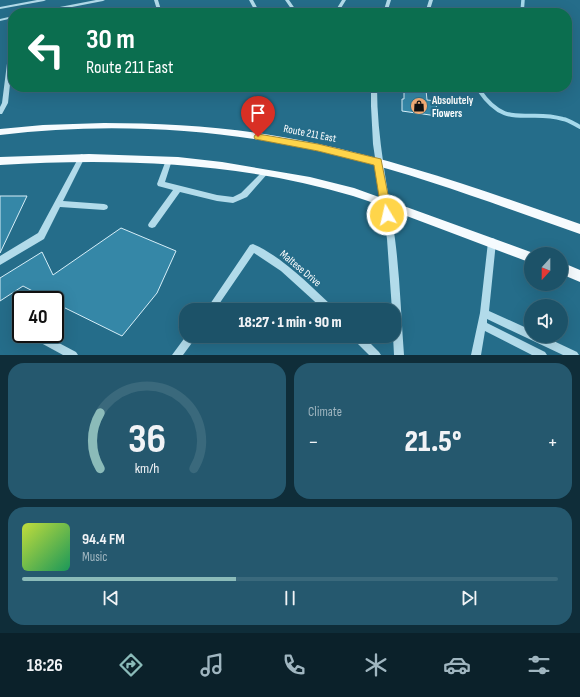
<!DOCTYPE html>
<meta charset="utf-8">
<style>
body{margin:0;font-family:"Sofia Sans Condensed",sans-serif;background:#25586e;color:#f1f3f6;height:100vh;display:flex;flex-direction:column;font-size:15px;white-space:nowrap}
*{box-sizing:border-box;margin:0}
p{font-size:13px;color:#a0b6c0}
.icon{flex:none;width:22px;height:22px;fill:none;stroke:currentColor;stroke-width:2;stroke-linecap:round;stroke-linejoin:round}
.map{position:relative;height:355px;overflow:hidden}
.panel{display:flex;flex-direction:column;gap:8px;padding:8px;background:#0f2d39;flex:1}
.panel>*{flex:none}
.guide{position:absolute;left:8px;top:8px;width:564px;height:84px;border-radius:16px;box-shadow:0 4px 16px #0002,0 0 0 1px #3a697c;background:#0b6e4f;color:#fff;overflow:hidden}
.needle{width:26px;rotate:201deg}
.tools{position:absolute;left:524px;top:247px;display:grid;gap:8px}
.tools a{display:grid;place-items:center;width:44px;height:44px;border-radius:50%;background:#1c5268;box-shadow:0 4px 16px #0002,0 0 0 1px #3a697c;font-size:20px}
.speed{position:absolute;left:12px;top:291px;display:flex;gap:8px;font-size:20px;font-weight:700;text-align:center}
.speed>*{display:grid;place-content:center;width:52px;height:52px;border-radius:50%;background:#1c5268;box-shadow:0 4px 16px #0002,0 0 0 1px #3a697c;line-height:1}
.speed .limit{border:2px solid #111;border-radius:6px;background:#fff;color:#111}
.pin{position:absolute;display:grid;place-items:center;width:34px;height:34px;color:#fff;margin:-41px -17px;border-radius:50% 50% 50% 0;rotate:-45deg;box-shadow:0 0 4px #0007}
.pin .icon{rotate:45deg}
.me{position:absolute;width:44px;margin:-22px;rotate:351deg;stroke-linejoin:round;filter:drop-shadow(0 0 3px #0008)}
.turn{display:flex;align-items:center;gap:14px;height:84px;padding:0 12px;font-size:18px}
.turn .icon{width:52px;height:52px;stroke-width:2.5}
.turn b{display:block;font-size:28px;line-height:34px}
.big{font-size:30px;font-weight:800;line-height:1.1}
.panel .tile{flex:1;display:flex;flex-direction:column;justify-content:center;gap:6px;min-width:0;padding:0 14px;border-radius:16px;background:#25586e}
.panel .dial{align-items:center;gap:0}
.dial svg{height:104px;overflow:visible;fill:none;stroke:#3a697c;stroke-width:7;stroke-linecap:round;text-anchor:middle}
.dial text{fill:#f1f3f6;stroke:none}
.song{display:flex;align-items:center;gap:12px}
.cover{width:48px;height:48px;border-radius:6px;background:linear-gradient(135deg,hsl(70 70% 55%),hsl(150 70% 35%))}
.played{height:4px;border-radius:2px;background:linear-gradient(90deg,#8bbbb9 40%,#3a697c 40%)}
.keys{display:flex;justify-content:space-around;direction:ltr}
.heat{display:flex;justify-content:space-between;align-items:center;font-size:22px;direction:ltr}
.panel .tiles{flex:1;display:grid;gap:8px;grid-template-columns:1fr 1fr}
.tile:last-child{grid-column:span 2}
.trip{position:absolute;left:179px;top:303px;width:222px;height:40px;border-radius:16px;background:#1c5268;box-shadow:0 4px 16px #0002,0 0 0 1px #3a697c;font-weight:800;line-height:40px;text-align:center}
.tab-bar{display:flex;height:64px;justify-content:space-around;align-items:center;background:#0b212a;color:#a0b6c0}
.tab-bar .icon{width:28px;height:28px}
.tab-bar .active{color:#8bbbb9}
.tab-bar b{font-size:18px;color:#f1f3f6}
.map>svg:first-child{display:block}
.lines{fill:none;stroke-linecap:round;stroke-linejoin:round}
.stream-far1{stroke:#a6d9eb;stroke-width:3.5}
.stream{stroke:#a6d9eb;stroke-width:4}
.building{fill:#3587a7;stroke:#d6eef8}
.minor{fill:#b2dbea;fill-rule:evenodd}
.major{fill:#f6fbfe;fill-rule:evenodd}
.route{fill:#ffd54a;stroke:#a68a30}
.labels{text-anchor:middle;stroke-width:4;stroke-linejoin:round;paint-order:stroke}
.poi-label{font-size:11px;font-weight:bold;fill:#fff;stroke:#256d8a;text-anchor:start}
.street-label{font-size:11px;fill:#fff;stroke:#256d8a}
</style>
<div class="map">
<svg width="580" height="355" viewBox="0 0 580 355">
<rect width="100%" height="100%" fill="#256d8a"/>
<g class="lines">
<!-- stream-far1 -->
<path class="stream-far1" d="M522 13 523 0
M477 87 480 91"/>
<!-- stream -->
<path class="stream" d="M479 90C507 131 526 108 563 119 569 120 574 124 580 127"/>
</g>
<!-- building -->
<path class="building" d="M404 87H418V89L426 90 427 100 436 101 437 116 402 111V99H404Z
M0 196H27L0 253Z
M121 228 176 251 157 293 122 336 55 303V300H50L23 286 0 301V278L42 252 53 275Z"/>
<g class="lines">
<!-- minor -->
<path class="minor" d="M37 0H46L44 1 0 9V7Z
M96 0H105L103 1 41 13H32L34 12Z
M154 0H158L162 13H158Z
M249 0H253L260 13H256Z
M285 0H289L298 13H294Z
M342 0H346L338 13H334Z
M387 0H391L387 13H383Z
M429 0H433L429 13H425Z
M13 16V18L0 21V19Z
M11 32H13V56L8 103 2 114H0V107L2 103Z
M371 87H377C377 140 388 187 395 239 400 277 401 316 404 355H394L393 336H394V310H392L387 239 373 144 371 106Z
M82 154 85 157 63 201 104 204 107 205 108 207 107 209 104 210 60 207 44 239 0 265V256L38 233 80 155Z
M169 157 172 160 165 182 217 195 233 197 241 193 264 170H268L269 172 247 197 233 203 217 201 180 192 155 227 152 228 149 227 148 225 149 223 173 190 158 186 157 184 166 160Z
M492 238 495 239 496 242 489 311 531 330V336H543L577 352 579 355H563L487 319V323L545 352 547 355H532L485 331 481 355H471L480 313 488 242 489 239Z
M253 244C280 255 312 287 333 307L334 310H324L281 271 254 253 215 310H206L250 245Z
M28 334H42L76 352 78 355H63L30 337Z
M186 336H197L183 355H172Z
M351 336H363L379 352 381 355H369L353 339Z"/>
<!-- major -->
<path class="major" d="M104 123C175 123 245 128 314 143 405 162 493 194 580 224V234C503 207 427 178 348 158 235 129 115 121 0 135V129L43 125Z
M89 154 178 157 222 162 310 177 354 188 536 254H531V263C491 248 452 233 412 218 393 211 373 202 353 196 239 162 118 158 0 165V157Z
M561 262 580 270V282L561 274Z"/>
</g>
<!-- route -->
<path class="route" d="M258 134 318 144 381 159 392 215 390 218 387 220 383 218 382 215 374 165 318 151 255 139 254 137 255 135Z"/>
<!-- icons -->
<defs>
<g id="shop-disc" transform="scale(0.9)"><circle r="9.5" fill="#f4ad76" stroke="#256d8a"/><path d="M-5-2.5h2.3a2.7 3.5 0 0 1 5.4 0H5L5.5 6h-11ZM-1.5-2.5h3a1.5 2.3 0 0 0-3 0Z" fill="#111"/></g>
</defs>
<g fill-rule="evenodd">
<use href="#shop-disc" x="419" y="106"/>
</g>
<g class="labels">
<!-- poi labels -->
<g class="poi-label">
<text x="432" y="104">Absolutely<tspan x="432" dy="13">Flowers</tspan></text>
</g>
<!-- street labels -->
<g class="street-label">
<text transform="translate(310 133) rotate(11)" y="4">Route 211 East</text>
<text transform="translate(301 268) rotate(40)" y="4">Maltese Drive</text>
</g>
</g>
</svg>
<div class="tools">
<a><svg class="needle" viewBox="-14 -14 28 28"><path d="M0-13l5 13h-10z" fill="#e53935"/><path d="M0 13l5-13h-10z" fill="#a0b6c0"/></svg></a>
<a><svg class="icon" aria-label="sound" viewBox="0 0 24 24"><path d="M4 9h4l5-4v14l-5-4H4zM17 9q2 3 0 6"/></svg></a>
</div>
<div class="speed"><div class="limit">40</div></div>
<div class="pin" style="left:258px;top:137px;background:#d93025"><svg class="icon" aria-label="arrive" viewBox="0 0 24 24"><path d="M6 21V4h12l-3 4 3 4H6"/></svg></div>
<svg class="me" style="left:387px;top:215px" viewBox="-20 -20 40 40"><circle r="17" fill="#ffd54a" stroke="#fff" stroke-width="3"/><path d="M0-11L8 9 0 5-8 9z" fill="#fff"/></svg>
<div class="trip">18:27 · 1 min · 90 m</div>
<div class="guide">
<div class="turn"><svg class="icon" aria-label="left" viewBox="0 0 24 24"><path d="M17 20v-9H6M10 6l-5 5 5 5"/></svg><div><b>30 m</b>Route 211 East</div></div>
</div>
</div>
<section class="panel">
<div class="tiles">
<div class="tile dial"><svg viewBox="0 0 100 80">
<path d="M14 69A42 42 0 1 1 86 69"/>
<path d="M14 69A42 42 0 0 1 14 26" stroke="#8bbbb9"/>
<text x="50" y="56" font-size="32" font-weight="700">36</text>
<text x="50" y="72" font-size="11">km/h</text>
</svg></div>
<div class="tile"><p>Climate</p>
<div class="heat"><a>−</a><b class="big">21.5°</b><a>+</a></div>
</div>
<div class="tile">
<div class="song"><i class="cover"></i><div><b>94.4 FM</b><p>Music</p></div></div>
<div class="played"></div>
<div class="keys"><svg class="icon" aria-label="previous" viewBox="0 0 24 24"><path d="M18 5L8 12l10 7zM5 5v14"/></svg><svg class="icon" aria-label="pause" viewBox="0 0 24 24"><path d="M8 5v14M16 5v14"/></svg><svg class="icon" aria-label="next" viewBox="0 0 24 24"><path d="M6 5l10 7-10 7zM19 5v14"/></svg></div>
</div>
</div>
</section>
<nav class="tab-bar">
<b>18:26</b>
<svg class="icon active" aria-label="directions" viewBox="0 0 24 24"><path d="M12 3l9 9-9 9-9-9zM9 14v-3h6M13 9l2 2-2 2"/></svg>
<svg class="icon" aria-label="music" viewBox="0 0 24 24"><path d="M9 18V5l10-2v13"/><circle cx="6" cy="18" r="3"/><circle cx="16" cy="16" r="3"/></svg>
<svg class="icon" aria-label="phone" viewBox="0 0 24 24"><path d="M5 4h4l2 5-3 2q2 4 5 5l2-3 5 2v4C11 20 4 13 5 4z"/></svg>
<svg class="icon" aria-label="climate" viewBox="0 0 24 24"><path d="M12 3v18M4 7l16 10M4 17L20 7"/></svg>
<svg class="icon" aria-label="car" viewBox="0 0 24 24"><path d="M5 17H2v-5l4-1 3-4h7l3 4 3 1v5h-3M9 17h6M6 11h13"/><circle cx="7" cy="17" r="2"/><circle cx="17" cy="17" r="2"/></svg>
<svg class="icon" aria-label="filters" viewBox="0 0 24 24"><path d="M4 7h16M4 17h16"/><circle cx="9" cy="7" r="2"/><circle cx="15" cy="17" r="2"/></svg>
</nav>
